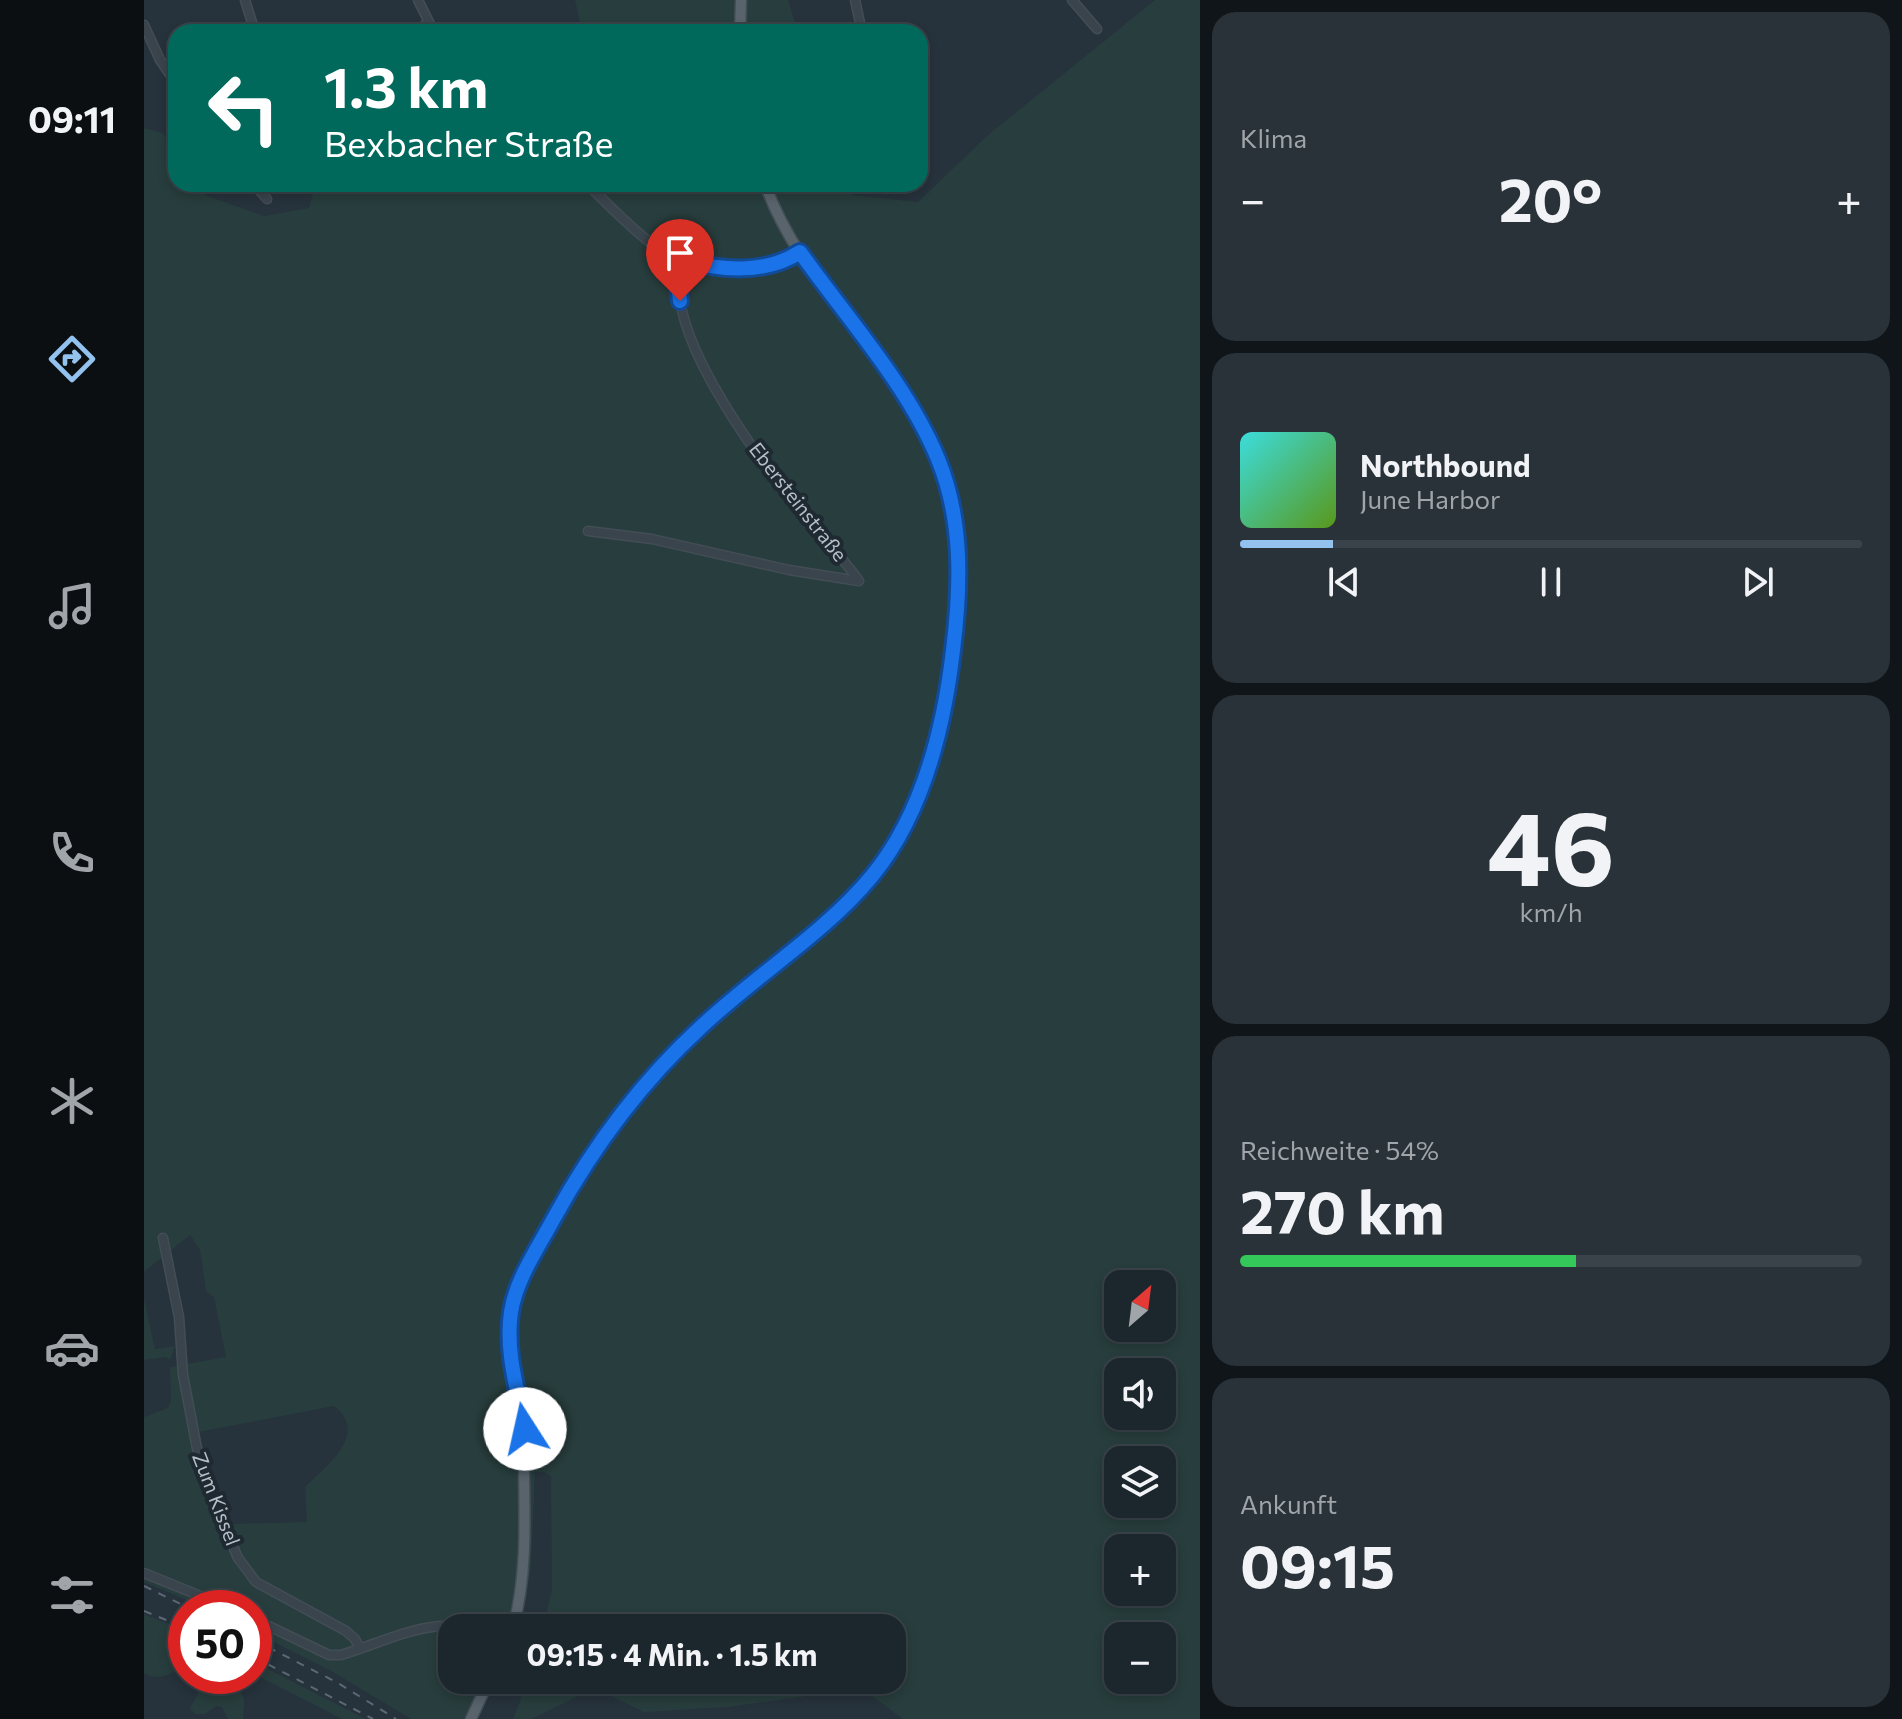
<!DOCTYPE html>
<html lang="de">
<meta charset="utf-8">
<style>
body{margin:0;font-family:Commissioner,sans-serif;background:#293239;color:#f1f3f6;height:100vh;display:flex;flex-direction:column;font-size:30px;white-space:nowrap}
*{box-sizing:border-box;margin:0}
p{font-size:26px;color:#a0a5aa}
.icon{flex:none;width:44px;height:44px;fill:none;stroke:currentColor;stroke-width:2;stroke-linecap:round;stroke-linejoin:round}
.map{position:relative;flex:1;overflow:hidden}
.details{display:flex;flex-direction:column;gap:12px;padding:12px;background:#0f1519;width:702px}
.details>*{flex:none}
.hud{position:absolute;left:24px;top:24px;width:760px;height:168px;border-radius:24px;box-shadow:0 4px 12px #0003,0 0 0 2px #3a4349;background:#00695c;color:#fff;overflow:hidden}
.needle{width:52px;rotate:28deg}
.buttons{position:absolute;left:960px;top:1270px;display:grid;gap:16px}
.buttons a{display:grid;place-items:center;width:72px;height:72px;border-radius:16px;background:#1c262d;box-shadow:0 4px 12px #0003,0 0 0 2px #3a4349;font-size:40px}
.speed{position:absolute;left:24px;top:1590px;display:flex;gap:16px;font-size:40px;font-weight:700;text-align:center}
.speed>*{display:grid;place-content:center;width:104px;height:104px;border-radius:50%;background:#1c262d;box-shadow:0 4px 12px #0003,0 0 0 2px #3a4349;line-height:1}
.speed .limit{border:12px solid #d22;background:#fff;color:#111}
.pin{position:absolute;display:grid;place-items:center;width:68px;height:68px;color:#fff;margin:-82px -34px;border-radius:50% 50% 50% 0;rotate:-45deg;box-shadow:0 0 8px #0007}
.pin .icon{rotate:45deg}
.me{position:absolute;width:88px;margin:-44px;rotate:350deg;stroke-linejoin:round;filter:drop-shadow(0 0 6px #0008)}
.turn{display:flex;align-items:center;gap:28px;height:168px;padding:0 24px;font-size:36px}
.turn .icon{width:104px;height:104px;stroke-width:2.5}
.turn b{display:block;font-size:56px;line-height:68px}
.big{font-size:60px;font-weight:700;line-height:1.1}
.details .widget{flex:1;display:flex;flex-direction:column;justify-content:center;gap:12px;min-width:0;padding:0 28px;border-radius:24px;background:#293239}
.details .dial{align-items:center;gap:0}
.dial b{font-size:104px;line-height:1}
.song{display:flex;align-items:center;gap:24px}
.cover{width:96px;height:96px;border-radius:12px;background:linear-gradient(135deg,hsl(180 70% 55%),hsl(90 70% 35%))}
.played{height:8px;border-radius:4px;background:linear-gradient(90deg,#93c2ef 15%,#3a4349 15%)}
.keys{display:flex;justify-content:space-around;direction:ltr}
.heat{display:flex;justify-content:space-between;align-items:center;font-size:44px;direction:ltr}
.charge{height:12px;border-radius:6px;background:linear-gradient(90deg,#34c759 54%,#3a4349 0)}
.trip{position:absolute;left:294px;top:1614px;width:468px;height:80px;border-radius:24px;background:#1c262d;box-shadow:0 4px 12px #0003,0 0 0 2px #3a4349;font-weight:700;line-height:80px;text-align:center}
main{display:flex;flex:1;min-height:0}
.tab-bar{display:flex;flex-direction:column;width:144px;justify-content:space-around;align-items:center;background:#0b0f12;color:#a0a5aa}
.tab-bar .icon{width:56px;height:56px}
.tab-bar .current{color:#93c2ef}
.tab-bar b{font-size:36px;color:#f1f3f6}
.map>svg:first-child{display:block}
.green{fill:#283d3d;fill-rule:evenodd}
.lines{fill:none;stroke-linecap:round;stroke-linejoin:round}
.minor-casing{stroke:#434d55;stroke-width:11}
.major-casing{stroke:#434d55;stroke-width:13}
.minor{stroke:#3a444c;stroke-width:8}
.major{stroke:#58636c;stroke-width:10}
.rail{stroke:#5c6873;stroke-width:2;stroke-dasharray:8 8;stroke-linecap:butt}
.route-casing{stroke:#114b97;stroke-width:20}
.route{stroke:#1a73e8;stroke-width:14}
.labels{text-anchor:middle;stroke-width:8;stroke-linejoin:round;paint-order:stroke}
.street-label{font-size:20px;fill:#b6bfc7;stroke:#1f2931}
</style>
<main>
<nav class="tab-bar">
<b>09:11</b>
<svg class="icon current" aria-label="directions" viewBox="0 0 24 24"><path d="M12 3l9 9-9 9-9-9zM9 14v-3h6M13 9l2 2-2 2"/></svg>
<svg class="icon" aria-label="music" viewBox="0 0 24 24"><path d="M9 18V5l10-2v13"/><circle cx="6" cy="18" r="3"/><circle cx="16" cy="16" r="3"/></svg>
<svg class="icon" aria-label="phone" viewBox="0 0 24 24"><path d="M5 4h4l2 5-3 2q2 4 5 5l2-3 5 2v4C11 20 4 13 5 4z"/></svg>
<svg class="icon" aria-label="climate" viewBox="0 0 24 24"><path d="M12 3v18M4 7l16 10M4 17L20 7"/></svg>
<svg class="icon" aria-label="car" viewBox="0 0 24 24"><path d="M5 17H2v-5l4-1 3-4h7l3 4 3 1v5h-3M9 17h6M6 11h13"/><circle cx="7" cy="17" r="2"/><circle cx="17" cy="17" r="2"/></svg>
<svg class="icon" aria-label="filters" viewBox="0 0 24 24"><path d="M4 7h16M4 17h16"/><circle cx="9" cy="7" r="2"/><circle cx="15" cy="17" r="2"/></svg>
</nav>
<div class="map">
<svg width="1056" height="1719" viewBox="0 0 1056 1719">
<rect width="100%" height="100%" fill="#26323c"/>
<!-- green -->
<path class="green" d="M431 0H644L654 32H438Z
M1011 0H1056V1719H759L728 1696 690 1687 670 1695 584 1707 500 1712 450 1688 388 1719H369L378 1696 373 1687 375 1680H748V1628H386L401 1619 408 1589 407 1476 400 1472H391L387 1566 377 1628H308V1680H353L332 1719H267L187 1671 110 1632V1608H61L0 1582V1417L24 1408 27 1400 26 1367 82 1357 70 1297 62 1291 56 1250 46 1235 0 1272V128L19 133 32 153V184H53L61 195 120 216 165 208 169 193 201 184H703L707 195 774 202 844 135ZM974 1284H1018V1328H974ZM974 1372H1018V1416H974ZM190 1406C226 1434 182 1466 161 1487L163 1522 88 1524 69 1488 55 1432ZM974 1460H1018V1504H974ZM974 1548H1018V1592H974ZM974 1636H1018V1680H974Z
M0 1299 11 1349 31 1346 26 1360 22 1357 0 1360Z
M0 1614 42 1631V1663C28 1674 17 1682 0 1673Z
M110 1662 222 1719H198L110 1674Z
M63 1676H83V1682C103 1694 101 1696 99 1719H84L78 1707 73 1706 61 1714H51L46 1708Z"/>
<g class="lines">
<!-- minor casing -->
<g class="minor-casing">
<path id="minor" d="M101 0 111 32
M274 0 290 32
M711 0 718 32
M928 0 953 29
M0 25 16 60 32 83
M271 32 284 23
M110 184 123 199
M443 184C464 204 484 226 508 244 547 273 615 279 656 252
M540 260C509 327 629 478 671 529 686 546 702 562 715 581
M444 531 508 539 645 570 715 581
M19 1238 35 1317 39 1375 55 1459 65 1490 94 1558 112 1582 202 1631 211 1639 216 1649
M0 1573 86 1608
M110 1619 185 1655H197C246 1640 281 1618 333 1628"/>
</g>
<!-- major casing -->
<g class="major-casing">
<path id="major" d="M596 32 597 0
M369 1628C382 1579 381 1530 380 1479 380 1463 382 1446 381 1429 376 1383 354 1337 373 1290 382 1267 395 1245 407 1224 447 1150 495 1083 557 1026 612 976 677 934 726 878 802 790 833 600 804 489 773 372 661 297 621 184
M327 1719 345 1680"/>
</g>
<!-- minor -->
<use href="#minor" class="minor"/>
<!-- major -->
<use href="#major" class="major"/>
<!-- rail -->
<path class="rail" d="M0 1586 45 1608
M0 1611 42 1628
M110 1640 194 1683 252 1719
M110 1657 229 1719"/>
</g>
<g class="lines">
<!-- route casing -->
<g class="route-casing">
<path id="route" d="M381 1429C374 1391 361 1352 367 1312 372 1279 394 1248 410 1218 449 1147 497 1082 557 1027 612 975 680 934 728 876 779 814 800 728 809 650 817 586 819 520 794 459 763 384 702 317 656 252 622 274 578 271 540 260L534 284 536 301"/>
</g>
<!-- route -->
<use href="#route" class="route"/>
</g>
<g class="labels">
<!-- street labels -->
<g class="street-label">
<text transform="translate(654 502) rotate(52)" y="7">Ebersteinstraße</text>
<text transform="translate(72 1499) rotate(69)" y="7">Zum Kissel</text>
</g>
</g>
</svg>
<div class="buttons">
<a><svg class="needle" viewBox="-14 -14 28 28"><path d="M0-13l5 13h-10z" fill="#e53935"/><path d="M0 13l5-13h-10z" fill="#a0a5aa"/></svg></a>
<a><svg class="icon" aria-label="sound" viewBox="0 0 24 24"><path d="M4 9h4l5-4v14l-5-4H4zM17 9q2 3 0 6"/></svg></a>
<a><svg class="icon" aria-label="layers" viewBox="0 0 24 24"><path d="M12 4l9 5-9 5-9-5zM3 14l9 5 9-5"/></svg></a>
<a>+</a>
<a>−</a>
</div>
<div class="speed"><div class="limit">50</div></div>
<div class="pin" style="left:536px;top:301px;background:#d93025"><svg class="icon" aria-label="arrive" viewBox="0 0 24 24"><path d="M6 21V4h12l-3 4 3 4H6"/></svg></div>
<svg class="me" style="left:381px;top:1429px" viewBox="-20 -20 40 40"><circle r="19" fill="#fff"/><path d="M0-13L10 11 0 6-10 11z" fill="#1a73e8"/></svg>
<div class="trip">09:15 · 4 Min. · 1.5 km</div>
<div class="hud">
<div class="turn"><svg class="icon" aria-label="left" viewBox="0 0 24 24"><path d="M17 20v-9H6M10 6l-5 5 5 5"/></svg><div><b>1.3 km</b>Bexbacher Straße</div></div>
</div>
</div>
<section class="details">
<div class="widget"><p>Klima</p>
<div class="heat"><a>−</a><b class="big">20°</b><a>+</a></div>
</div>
<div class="widget">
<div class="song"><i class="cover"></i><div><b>Northbound</b><p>June Harbor</p></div></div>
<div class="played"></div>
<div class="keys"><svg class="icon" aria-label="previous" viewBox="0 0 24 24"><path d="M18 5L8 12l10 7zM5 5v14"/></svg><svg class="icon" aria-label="pause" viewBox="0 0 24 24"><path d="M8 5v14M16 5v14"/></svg><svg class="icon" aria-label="next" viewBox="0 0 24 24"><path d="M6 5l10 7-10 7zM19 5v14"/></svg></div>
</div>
<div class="widget dial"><b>46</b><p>km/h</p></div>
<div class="widget"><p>Reichweite · 54%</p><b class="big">270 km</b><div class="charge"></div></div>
<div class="widget"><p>Ankunft</p><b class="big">09:15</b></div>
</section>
</main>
